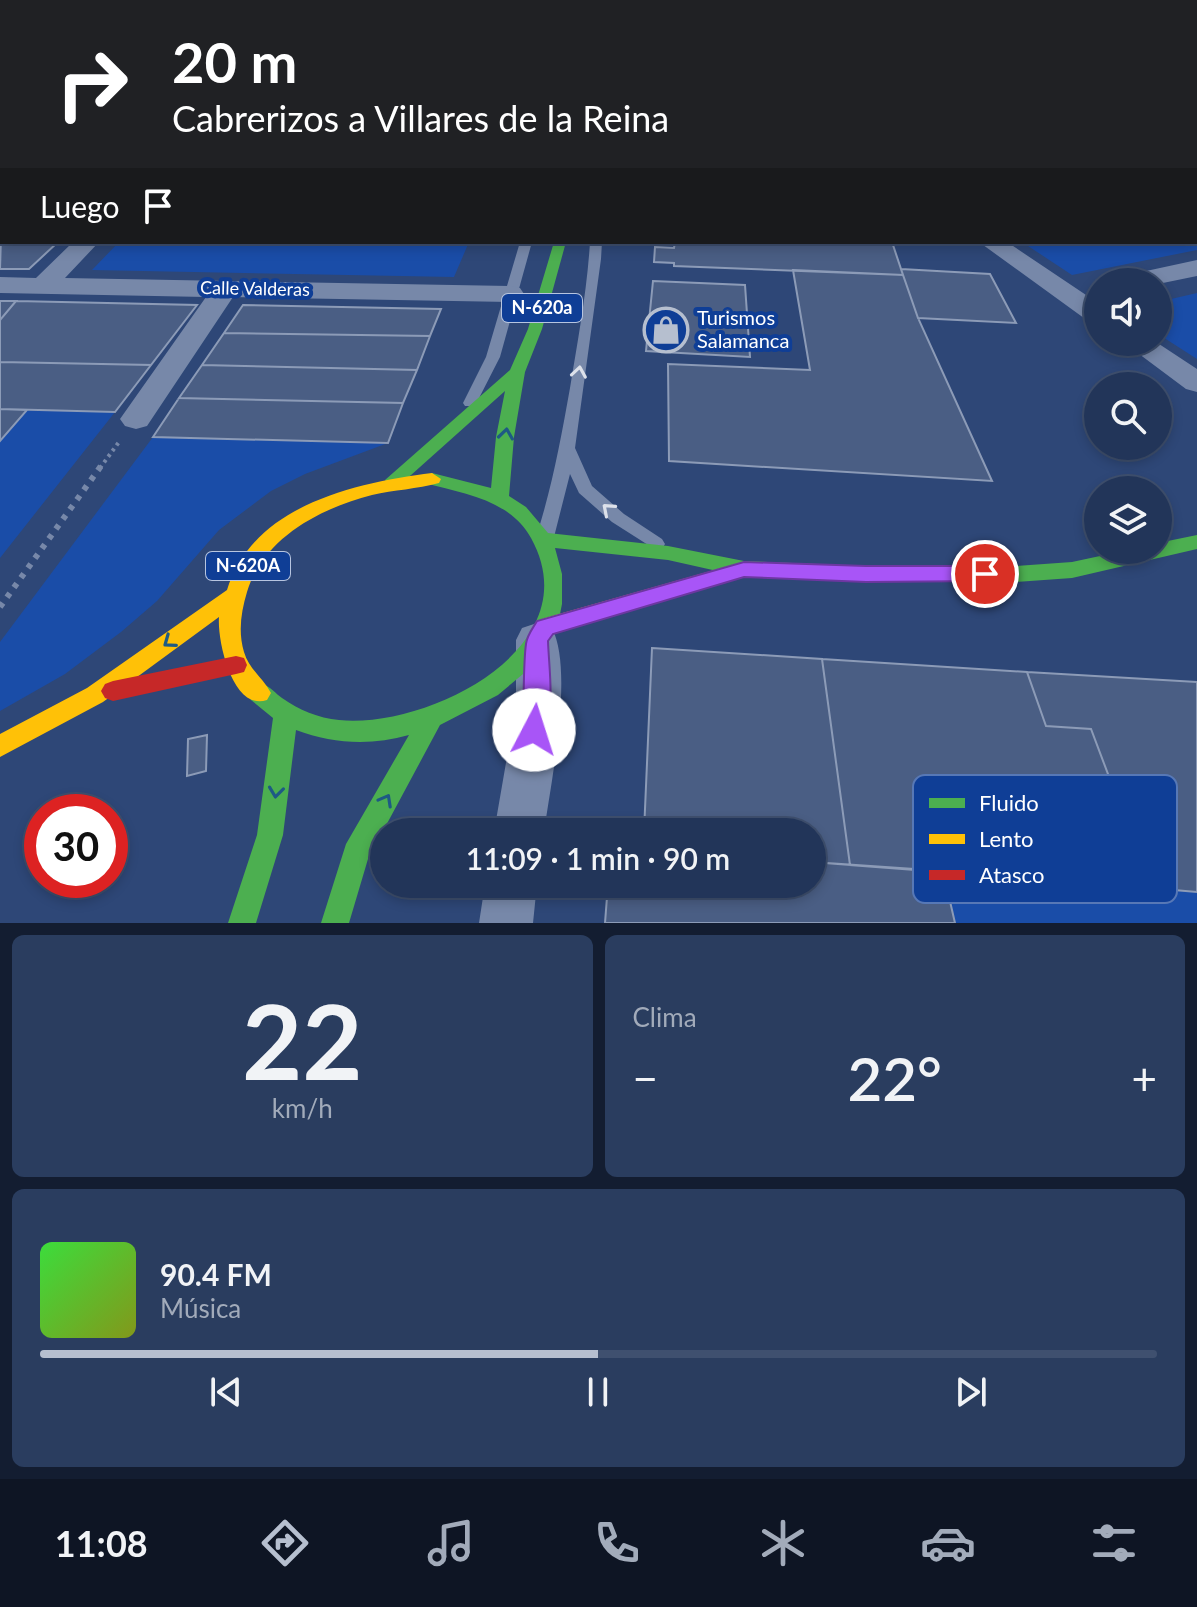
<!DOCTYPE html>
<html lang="es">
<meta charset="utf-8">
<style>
body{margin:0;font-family:Lato,sans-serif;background:#2a3d5f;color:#f1f3f6;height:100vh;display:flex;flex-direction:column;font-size:30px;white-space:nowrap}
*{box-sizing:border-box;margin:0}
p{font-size:26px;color:#a2abba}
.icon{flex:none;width:44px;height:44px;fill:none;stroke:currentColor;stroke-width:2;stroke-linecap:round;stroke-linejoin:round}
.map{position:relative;height:923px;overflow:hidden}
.side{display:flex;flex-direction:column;gap:12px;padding:12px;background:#131d31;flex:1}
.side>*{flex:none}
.guide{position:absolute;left:0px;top:0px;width:1198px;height:244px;box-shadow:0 4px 12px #0003,0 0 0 2px #3f506f;background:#202124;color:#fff;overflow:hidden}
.controls{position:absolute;left:1084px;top:268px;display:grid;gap:16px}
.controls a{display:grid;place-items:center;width:88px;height:88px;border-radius:50%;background:#223559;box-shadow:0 4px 12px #0003,0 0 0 2px #3f506f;font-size:40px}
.speed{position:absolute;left:24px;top:794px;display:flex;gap:16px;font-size:40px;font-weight:700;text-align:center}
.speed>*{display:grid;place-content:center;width:104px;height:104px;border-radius:50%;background:#223559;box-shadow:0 4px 12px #0003,0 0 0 2px #3f506f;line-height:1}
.speed .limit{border:12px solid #d22;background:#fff;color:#111}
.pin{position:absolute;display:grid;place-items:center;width:68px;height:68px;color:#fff;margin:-34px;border:4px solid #fff;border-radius:50%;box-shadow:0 2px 8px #0007}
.me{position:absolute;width:88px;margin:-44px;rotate:5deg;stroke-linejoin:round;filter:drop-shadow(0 0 6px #0008)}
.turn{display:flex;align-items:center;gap:28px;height:168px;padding:0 40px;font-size:36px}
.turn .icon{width:104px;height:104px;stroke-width:2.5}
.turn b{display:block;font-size:56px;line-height:68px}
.then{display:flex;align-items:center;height:76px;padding:0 40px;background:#0003;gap:16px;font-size:30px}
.big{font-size:60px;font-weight:600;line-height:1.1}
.side .card{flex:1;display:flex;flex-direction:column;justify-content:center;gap:12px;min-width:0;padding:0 28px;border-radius:12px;background:#2a3d5f}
.side .dial{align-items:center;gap:0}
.dial b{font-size:104px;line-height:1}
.song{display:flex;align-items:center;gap:24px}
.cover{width:96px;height:96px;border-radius:12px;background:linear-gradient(135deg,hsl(120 70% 55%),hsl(70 70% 35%))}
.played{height:8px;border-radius:4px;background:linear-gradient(90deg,#b6bfcf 50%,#3f506f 50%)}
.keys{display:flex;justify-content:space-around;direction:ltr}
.heat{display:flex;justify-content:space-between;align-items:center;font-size:44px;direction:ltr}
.side .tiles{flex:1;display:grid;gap:12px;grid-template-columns:1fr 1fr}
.card:last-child{grid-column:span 2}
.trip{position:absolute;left:370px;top:818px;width:456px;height:80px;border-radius:40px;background:#223559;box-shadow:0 4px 12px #0003,0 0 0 2px #3f506f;font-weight:600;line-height:80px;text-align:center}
.menu{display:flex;height:128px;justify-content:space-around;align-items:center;background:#0e1524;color:#a2abba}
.menu .icon{width:56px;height:56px}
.menu .selected{color:#b6bfcf}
.menu b{font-size:36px;color:#f1f3f6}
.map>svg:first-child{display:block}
.green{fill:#1a4da8}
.building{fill:#4a5e84;stroke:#8c9bb7;stroke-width:2}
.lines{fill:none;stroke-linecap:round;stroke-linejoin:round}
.path-far1{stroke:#7788a9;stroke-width:4;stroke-dasharray:3 4;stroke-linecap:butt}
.path{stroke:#7788a9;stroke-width:6;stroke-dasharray:5 7;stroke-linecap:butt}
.lane{fill:#7788a9;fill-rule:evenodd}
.street{fill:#7788a9;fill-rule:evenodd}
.fast{fill:#4caf50;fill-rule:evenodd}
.slow{fill:#ffc107;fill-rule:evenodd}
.jam{fill:#c62828;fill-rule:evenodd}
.oneway{stroke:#dde1ea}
.oneway2{stroke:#1e5a84}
.route{fill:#a855f7;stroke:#6d37a1;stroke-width:2}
.labels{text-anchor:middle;stroke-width:8;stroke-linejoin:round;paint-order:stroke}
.far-street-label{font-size:18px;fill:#fff;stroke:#0f3e96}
.shield{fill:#0f3e96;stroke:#b7c5e0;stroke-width:2}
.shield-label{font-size:18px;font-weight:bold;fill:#fff}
.poi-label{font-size:20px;fill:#fff;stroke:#0f3e96;text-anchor:start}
.key{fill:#0f3e96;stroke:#5778b6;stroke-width:2}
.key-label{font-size:22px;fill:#fff}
</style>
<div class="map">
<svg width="1197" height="923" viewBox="0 0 1197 923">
<rect width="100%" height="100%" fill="#2e4777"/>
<!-- green -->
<path class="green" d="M1197 157V250L1072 275 1022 242H1196Z
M119 242H469L454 277 92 270Z
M1197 293V359L1158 334V302Z
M27 410 115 412 0 558V441Z
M153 437 388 443 305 474 271 491 219 530 157 601 121 632 65 674 0 711V642Z
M943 871 1197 892V923H955Z"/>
<!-- building -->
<path class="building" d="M2 206V242H58L29 269H0Z
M675 242H892L903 275 674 266V263L654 262 655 247 674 248Z
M901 269 990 274 1016 323 918 318Z
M793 270 903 275 918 318 992 481 669 461 668 364 810 370Z
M653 281 745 285 750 357 646 351Z
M0 301H16L0 320Z
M16 301 197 305 151 365 0 362V320Z
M243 305 441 309 430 336 224 333Z
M224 333 430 336 417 370 202 365Z
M0 362 151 365 115 412 0 409Z
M202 365 417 370 403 403 179 398Z
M179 398 403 403 388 443 153 437Z
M0 409 27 410 0 441Z
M652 648 822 659 850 865 812 862V832H644Z
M822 659 1027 672 1046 726 1091 729 1151 888 850 865Z
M1027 672 1197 682V892L1151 888 1091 729 1046 726Z
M207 735 206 771 187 776 188 739Z
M812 862 943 871 955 923H605L608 884H812Z"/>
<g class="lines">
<!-- path-far1 -->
<path class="path-far1" d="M100 468 119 442"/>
<!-- path -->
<path class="path" d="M0 607 101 466"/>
<!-- lane -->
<path class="lane" d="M520 242H532L500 357 475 406H465L463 403 486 357Z
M590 242H602L601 259 575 448 592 486 624 514 662 539 665 544 662 549 656 550 612 522 579 493 570 474 554 537 551 541H539L536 537C552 488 561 438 570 388 578 339 587 291 590 242Z"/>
<!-- street -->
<path class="street" d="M138 0H155L157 2H140Z
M999 0H1015L1017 2H1001Z
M1179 0H1197V5L1196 2Z
M1196 34H1197V44H1196Z
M1196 76H1197V87H1196Z
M1196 134H1197V146H1196Z
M73 242H99L65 278 511 286 520 288 524 294 520 300 511 302 233 297 147 426 136 429 125 426 120 419 206 297 0 293V277L36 278Z
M979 242H1007L1098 303V323L1088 321Z
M1197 260V276L1158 284 1119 282 1123 276Z
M1123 342H1156L1197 369V392L1186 389Z
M537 623 552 628C574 671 551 782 544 832H494L516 705V640L522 628Z
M485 884H537L533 923H479Z"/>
<!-- fast -->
<path class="fast" d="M615 0H623L614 2Z
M554 242H566L542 329 525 372 514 437 509 496 526 507 548 533 668 546 744 561 866 566H1015L1072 562 1128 550H1158V543L1197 535V549L1072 578 1015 582H866L744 577 668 560 555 548 562 574V604L559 619 543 651 523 674 498 695 440 725 368 859 349 923H321L346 844 409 735C371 746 333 744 296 730L283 835 256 923H228L257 835 273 718 251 700 247 693 251 686C256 684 257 683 262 684 270 686 276 694 282 698 299 710 318 718 339 720 427 729 592 648 531 538 509 499 464 494 425 483L423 479 432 473 491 488 496 437 505 391 401 484H387L385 480 510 370 528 329Z"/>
<!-- slow -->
<path class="slow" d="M432 473 441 479 439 483C417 489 394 490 372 495 321 508 263 538 247 592 241 612 238 632 244 652 249 669 263 678 271 693L267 700C233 712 217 641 219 617L103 702 0 757V734L87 688 227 590C253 505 355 483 432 473Z
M739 563 746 566 749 571 746 576 545 636 537 633 534 627 537 621 545 618Z"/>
<!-- jam -->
<path class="jam" d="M236 656 244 658 247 665 244 672 236 674 113 701 105 698 101 691 105 684 113 681Z"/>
</g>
<!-- one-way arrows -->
<defs><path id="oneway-chevron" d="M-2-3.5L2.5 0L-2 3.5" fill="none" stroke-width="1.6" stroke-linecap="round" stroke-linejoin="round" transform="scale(2)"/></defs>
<g class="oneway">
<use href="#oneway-chevron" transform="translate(579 372) rotate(-81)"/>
<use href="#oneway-chevron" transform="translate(608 509) rotate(-139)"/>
</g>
<g class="oneway2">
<use href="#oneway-chevron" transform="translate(506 434) rotate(-82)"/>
<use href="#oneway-chevron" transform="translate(169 642) rotate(144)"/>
<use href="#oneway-chevron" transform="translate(276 792) rotate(97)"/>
<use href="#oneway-chevron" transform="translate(386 800) rotate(-61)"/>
</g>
<!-- route -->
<path class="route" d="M744 562 866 566H985L993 568 996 574 993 579 985 581 866 582 744 577 553 634 548 641C549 671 556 710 542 738L534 741 525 738C522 730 524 657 526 644 527 635 533 628 537 621Z"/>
<!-- icons -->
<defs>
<g id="shop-ring" transform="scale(2.3)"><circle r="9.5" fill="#0f3e96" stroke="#b6bfcf" stroke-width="1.5"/><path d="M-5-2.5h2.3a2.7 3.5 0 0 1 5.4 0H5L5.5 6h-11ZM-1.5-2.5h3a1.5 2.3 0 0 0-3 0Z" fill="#b6bfcf"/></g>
</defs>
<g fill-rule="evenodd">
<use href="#shop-ring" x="666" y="330"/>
</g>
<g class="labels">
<!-- far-street labels -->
<g class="far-street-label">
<text transform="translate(255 289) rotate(1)" y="6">Calle Valderas</text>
</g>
<!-- shield labels -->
<g class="shield">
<rect x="502" y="294" width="80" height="28" rx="6"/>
<rect x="206" y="552" width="84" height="28" rx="6"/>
</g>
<g class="shield-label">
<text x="542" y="314">N-620a</text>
<text x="248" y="572">N-620A</text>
</g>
<!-- poi labels -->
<g class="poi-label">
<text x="697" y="325">Turismos<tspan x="697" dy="23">Salamanca</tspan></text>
</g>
</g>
<!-- legend -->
<rect x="913" y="775" width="264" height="128" rx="12" class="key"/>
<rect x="929" y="798" width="36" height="10" fill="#4caf50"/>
<rect x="929" y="834" width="36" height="10" fill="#ffc107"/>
<rect x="929" y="870" width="36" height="10" fill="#c62828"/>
<g class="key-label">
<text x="979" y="811">Fluido</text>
<text x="979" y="847">Lento</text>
<text x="979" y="883">Atasco</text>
</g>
</svg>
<div class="controls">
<a><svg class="icon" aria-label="sound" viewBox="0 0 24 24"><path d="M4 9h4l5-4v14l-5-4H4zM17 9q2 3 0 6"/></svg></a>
<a><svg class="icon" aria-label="search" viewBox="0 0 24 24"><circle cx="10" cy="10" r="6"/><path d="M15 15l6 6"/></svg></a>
<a><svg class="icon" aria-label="layers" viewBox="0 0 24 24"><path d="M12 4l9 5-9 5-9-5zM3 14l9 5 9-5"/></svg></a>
</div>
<div class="speed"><div class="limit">30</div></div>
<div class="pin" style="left:985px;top:574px;background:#d93025"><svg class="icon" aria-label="arrive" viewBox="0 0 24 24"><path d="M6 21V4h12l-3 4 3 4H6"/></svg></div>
<svg class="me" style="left:534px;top:730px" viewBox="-20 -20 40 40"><circle r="19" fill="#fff"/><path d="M0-13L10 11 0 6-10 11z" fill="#a855f7"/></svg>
<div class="trip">11:09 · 1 min · 90 m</div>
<div class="guide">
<div class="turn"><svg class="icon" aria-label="right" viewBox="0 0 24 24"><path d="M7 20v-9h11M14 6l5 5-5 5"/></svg><div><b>20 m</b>Cabrerizos a Villares de la Reina</div></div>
<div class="then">Luego<svg class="icon" aria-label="arrive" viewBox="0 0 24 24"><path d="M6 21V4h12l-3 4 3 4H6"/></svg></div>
</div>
</div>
<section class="side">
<div class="tiles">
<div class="card dial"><b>22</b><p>km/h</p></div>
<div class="card"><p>Clima</p>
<div class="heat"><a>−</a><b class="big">22°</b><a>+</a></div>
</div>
<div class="card">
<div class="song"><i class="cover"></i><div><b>90.4 FM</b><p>Música</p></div></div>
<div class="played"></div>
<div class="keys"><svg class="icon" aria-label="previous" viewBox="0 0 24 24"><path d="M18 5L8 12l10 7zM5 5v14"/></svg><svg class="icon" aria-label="pause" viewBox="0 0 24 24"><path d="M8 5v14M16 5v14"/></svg><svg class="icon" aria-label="next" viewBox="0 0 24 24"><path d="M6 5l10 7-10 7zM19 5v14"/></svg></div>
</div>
</div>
</section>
<nav class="menu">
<b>11:08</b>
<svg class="icon selected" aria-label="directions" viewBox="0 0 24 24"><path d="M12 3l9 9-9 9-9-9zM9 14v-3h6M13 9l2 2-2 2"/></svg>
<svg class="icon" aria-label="music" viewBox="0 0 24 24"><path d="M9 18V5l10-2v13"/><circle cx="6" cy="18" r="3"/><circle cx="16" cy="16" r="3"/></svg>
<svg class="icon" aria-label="phone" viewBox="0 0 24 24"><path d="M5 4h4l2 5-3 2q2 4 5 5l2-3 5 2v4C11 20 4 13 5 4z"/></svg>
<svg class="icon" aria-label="climate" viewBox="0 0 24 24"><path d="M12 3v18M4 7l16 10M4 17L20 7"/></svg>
<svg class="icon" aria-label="car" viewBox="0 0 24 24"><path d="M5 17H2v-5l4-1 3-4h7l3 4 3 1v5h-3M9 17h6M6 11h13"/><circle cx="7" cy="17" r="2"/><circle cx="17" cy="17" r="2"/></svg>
<svg class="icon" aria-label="filters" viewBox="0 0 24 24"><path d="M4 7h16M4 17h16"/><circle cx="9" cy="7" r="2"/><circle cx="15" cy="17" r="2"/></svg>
</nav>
